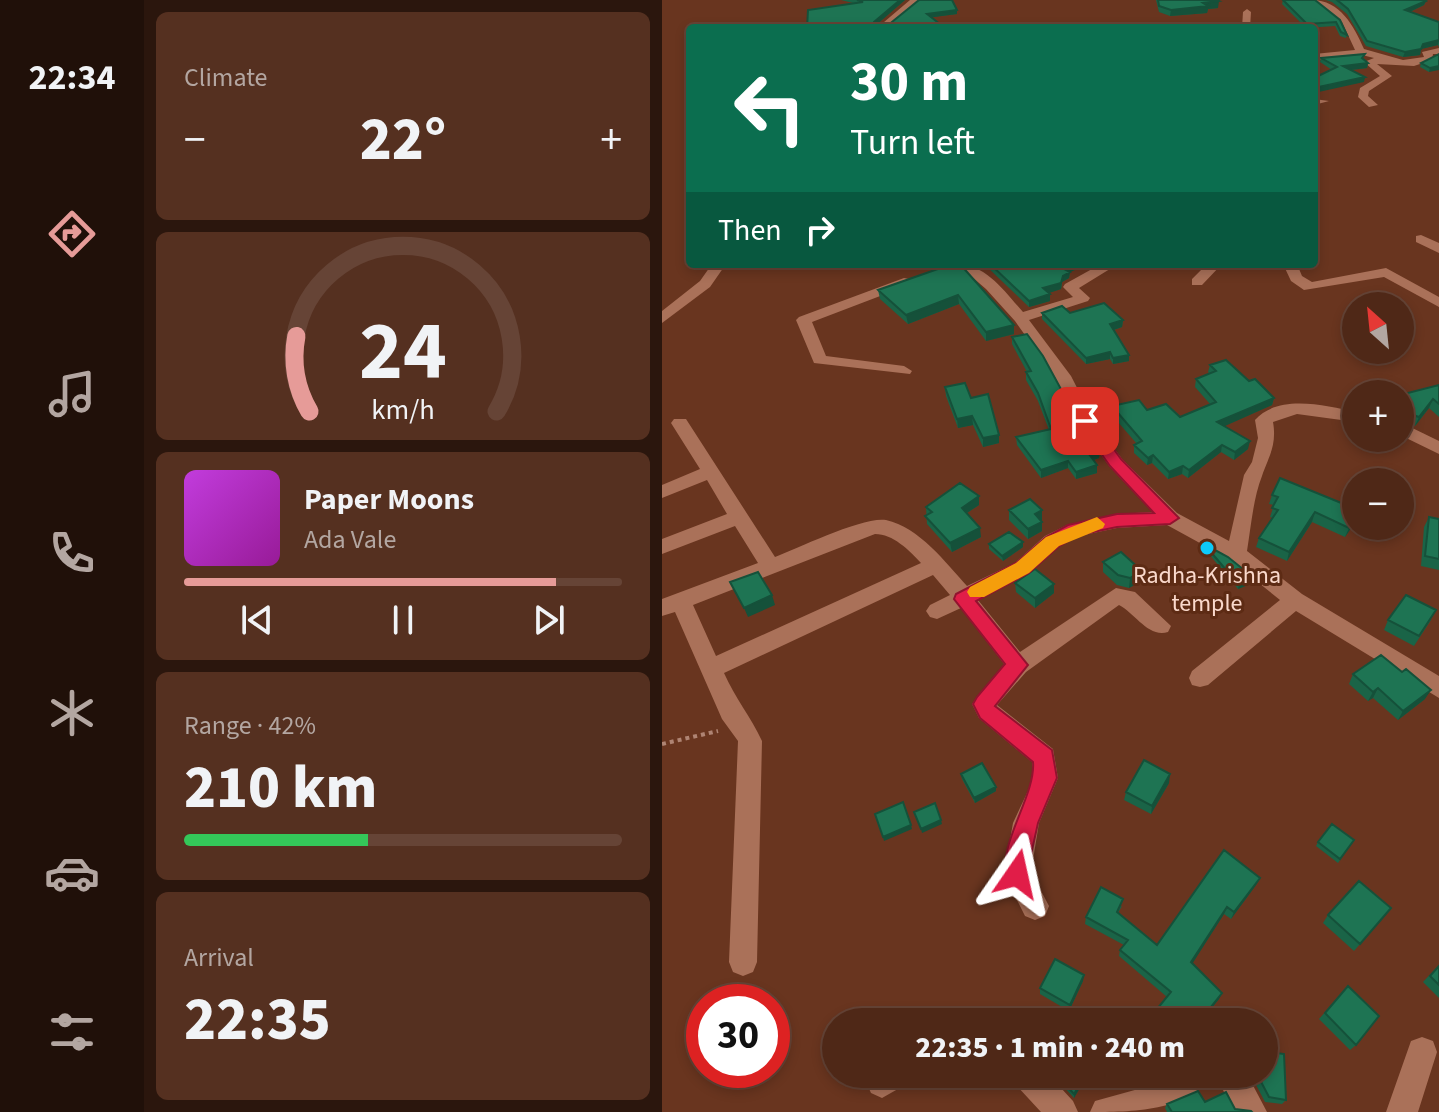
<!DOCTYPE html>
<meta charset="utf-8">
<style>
body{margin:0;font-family:"Source Sans 3",sans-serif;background:#553020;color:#f1f3f6;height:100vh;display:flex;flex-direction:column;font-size:30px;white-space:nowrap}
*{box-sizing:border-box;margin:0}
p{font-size:26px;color:#b3a6a1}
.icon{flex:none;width:44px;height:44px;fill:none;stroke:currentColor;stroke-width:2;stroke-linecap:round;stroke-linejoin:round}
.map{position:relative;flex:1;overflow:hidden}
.side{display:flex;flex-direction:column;gap:12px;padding:12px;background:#2b160d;width:518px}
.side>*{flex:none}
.guide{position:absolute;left:24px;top:24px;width:632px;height:244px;border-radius:8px;box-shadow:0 4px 12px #0003,0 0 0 2px #664436;background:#0b6e4f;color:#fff;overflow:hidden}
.needle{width:52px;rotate:333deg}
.fabs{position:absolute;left:680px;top:292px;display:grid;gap:16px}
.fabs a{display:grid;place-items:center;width:72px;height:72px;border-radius:50%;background:#4f2817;box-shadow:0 4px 12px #0003,0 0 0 2px #664436;font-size:40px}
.speed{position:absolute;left:24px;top:984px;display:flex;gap:16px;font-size:40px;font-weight:700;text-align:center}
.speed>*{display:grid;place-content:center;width:104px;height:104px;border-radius:50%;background:#4f2817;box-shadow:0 4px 12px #0003,0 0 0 2px #664436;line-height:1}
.speed .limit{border:12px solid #d22;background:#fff;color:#111}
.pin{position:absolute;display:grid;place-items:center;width:68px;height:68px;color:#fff;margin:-34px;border-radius:16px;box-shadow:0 4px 12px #0006}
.me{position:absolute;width:88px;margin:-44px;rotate:11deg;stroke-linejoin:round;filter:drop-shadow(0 0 6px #0008)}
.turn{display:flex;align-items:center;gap:28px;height:168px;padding:0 32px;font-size:36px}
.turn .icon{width:104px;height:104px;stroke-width:2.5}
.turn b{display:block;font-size:56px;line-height:68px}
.then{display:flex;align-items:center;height:76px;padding:0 32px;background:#0003;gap:16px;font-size:30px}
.big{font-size:60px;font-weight:800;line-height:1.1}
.side .tile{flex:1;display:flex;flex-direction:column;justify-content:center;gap:12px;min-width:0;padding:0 28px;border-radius:12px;background:#553020}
.side .dial{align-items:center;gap:0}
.dial svg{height:208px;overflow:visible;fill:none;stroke:#664436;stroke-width:7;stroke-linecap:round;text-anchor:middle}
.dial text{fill:#f1f3f6;stroke:none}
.song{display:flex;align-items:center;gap:24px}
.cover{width:96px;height:96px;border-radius:12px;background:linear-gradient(135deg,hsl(290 70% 55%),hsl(300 70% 35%))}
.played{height:8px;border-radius:4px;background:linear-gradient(90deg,#e69b98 85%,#664436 85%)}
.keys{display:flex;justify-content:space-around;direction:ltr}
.heat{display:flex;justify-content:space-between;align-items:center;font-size:44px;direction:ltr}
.charge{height:12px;border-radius:6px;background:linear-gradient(90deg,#34c759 42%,#664436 0)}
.trip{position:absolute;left:160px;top:1008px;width:456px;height:80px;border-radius:40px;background:#4f2817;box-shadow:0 4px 12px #0003,0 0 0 2px #664436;font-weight:800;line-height:80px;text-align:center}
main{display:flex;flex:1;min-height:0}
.tabs{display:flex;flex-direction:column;width:144px;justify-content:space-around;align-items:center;background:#201009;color:#b3a6a1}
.tabs .icon{width:56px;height:56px}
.tabs .on{color:#e69b98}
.tabs b{font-size:36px;color:#f1f3f6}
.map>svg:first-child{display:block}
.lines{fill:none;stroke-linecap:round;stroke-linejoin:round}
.path{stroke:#af8473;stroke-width:4;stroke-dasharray:4 4;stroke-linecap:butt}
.minor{fill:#aa7159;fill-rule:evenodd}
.wall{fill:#1a6447}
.shaded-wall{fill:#15513a}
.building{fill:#1e7453;stroke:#15513a;stroke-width:2}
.route{fill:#e11d48;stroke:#92132f;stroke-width:2}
.slow{fill:#f59e0b}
.poi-dot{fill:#0dcafa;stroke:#5d2b14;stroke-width:3}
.labels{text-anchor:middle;stroke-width:6;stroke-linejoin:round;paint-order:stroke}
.poi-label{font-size:24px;fill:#fad9cc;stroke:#5d2b14}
</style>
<main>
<nav class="tabs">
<b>22:34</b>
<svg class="icon on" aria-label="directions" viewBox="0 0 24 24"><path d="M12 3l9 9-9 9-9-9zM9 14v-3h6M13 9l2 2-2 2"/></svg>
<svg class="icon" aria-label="music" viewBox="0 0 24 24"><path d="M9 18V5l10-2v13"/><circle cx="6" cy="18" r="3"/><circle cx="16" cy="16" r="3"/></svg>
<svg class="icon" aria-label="phone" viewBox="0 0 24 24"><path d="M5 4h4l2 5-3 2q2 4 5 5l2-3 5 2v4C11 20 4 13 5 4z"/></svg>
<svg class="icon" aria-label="climate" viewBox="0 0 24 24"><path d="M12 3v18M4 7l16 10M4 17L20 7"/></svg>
<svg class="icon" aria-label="car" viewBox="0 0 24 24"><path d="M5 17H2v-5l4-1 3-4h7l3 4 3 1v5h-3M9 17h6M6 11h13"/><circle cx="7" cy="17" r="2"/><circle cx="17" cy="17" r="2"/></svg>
<svg class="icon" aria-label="filters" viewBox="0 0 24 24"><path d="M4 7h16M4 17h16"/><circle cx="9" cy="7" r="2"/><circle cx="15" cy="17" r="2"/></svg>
</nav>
<section class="side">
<div class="tile"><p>Climate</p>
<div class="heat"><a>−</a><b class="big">22°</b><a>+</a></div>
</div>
<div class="tile dial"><svg viewBox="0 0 100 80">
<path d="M14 69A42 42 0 1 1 86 69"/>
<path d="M14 69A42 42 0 0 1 9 40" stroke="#e69b98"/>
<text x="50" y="56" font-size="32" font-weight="700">24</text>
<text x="50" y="72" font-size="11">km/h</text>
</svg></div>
<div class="tile">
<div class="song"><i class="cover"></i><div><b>Paper Moons</b><p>Ada Vale</p></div></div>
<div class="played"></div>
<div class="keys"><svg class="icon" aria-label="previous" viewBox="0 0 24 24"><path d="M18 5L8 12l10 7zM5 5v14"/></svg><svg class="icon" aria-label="pause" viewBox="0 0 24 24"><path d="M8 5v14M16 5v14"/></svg><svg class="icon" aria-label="next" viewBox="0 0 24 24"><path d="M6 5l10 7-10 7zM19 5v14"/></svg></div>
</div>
<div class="tile"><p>Range · 42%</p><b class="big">210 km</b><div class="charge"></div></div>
<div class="tile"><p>Arrival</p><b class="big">22:35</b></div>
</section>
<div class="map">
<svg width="777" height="1112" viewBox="0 0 777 1112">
<rect width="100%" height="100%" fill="#69351f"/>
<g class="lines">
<!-- path -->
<path class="path" d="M0 744 56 731"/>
<!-- minor -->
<path class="minor" d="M248 0H257L224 28H215Z
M650 0C678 0 692 26 702 49L741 60 762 57 760 52 777 48V54H771L770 60 752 66 715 64 730 76 707 91 706 96 716 105 707 107 696 97 698 88 718 76 702 62 712 58 700 55 652 60V54L693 50 680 22Z
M585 9 589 12 588 28H580L581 12Z
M652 99 667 101 652 105Z
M759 235 777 243V253L754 242V236Z
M50 264H64L48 287 0 323V311L38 281Z
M295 264C324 264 343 292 361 312L411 297 401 287 403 284 439 264H456L417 288 428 298 426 301 367 320 409 376 431 419 460 459 515 513 567 541 582 475 590 462 596 438 593 420C617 393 664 406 694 412V422L635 414 611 422C615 445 607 456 600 476 591 499 589 527 585 551L640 594 777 676V698L634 611 546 685 538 687 530 685 527 678 530 671 618 600 567 559 505 525 455 528 417 536 397 546 367 573 316 600 358 652 454 588 473 592 509 626 506 632C486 638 473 613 457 605L364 672 335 705 391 749 396 778 377 823 369 872 387 906 383 916 373 920 363 916 342 874 351 823 372 778 370 762 317 718 310 704 343 665 299 608 275 619 268 617 264 611 268 605 288 595 271 575 62 673C73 698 89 717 100 741L95 962 91 972 81 976 71 972 67 962 76 741 60 719 13 612 0 616V599L96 563 73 526 0 554V539L65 514 45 480 0 498V485L38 469 9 423 12 419H24L113 557C136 548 202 516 224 520 257 527 284 563 305 586L353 563 383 536 405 525 455 514 491 512 448 467 417 425 393 377 353 321 324 289ZM213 534C231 534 247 550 259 563L54 656 31 605Z
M545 264H560L540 285H530V279Z
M621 264H635L640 276 650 282 724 268 777 297V307L722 277 642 290 629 281Z
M242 278 247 279V285L150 322 164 356 242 366 250 371 248 374 152 363 134 320 137 317Z
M738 422 777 441V454L738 435Z
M760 1037 771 1041 775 1052 756 1112H724L749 1041Z
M208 1074H247L243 1085 220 1098 209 1093 204 1082Z
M350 1074H386L411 1101 416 1112H379L354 1085Z
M505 1074H548C530 1112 467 1112 428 1112L433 1101 480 1088Z
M553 1074H585L605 1112H572Z"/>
</g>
<!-- wall -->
<path class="wall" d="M179 0H243L213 26H225L295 10V14L270 17 283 28H145L191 3Z
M494 0H555L556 8 546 9 545 13 508 16 497 12Z
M621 0 678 20 685 35 684 38 678 36 673 26 644 28 620 4Z
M664 0 764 1 762 5 748 12 777 22V47L776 45 759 49 758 55 741 57 704 46 685 14 670 2Z
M777 54 767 72 758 67 759 63Z
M659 58 702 59 706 63 705 68 689 70 702 82 670 70 658 62Z
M290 264 352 325V334L324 341 297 304 246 324 218 299 216 290Z
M322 264H422V266L408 272 407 278 400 282 399 289 386 293 388 301 367 307Z
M380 313 461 320 460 327 452 330 467 355V361L451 364 448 359 424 364 380 319Z
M350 337 413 415 437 458 432 460 435 473 414 479 406 468 379 478 355 445 354 437 387 430 376 401 364 380V372H365L350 344Z
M548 365 587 381 612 398 610 405 562 426 586 449 572 460 559 452 526 478 520 474 506 479 490 463 485 465 472 453V445L475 444 449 414 450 406 485 410 518 417 548 404 533 387 534 379 548 374 546 372Z
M777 385V417L767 408 753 426 739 421V426L745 431 742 440 738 445 722 438H738V395Z
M283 387 309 398 337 443 321 447 311 425 296 428 284 396Z
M610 495 694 509V521L683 537 650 522 625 561 594 547 597 538 611 518 608 517 612 505 607 504Z
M317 505 305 513 319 537 290 552 265 524 264 507Z
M347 510H380V531L366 539 347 520Z
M767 517 777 519V570L759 566 762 527Z
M361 542V547L341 561 327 549V544Z
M542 544 592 578 591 583 576 589 542 548Z
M441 562 480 571 479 581 467 588 455 585 441 572Z
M353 583 392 584V593L373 608 354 592Z
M726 620H769L752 646 722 630Z
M691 674 763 699 736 720 711 698 706 701 687 684Z
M299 774 334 791 313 803 300 779Z
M507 783 489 814 462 800 464 792Z
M692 840 676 863 654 846 656 842Z
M598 878 594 885 569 919 562 914 530 963 557 999 538 1022H501L493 1014 495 1009 505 997 457 956 458 950 462 945 423 924 424 917 460 906 456 913 495 945Z
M729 908 692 951 661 923 666 915Z
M777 965V998L761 982Z
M421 981 407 1011 378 994V988Z
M686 986 694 1045 688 1050 657 1019Z
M390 1074H426L412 1098Z
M593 1074H602L624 1100 620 1104 603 1102 592 1081Z
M543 1102 573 1109 590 1112H505L503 1108 505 1104Z"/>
<!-- shaded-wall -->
<path class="shaded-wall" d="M238 0H243L213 26 212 22Z
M557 1 556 8 546 9 545 13 508 16 509 10Z
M764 1 762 5 741 15 743 10Z
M295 10V14L265 18V14Z
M777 40 776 45 759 49 761 44Z
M759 49 758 55 741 57 743 52Z
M706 63 705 68 680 71 681 66Z
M777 66V70L767 72 768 68Z
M703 77 702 82 652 93V88Z
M413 264H422V266L408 272 407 278 400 282 399 289 381 295V288L402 269Z
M388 294V301L367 307V301Z
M296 295 297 304 246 324 244 315Z
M461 320 460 327 448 331V324Z
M352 325V334L324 341V332Z
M448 352V359L424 364V358Z
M467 355V361L451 364V358Z
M612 398 610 405 554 430 555 422Z
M771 399 767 408 753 426 757 417Z
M310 416 311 425 296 428 295 419Z
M337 435V443L321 447V438Z
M588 441 586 449 572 460 573 452Z
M560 445 559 452 526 478 527 470Z
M438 451 437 458 426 462 427 454Z
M491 455 490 463 485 465 486 458Z
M406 461V468L379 478V470Z
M435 465V473L414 479V472Z
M521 466 520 474 506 479 507 472Z
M317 496V505L300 516V508Z
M380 510V520L373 524V514Z
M653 512 650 522 625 561 627 552Z
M694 517V521L683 537 687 528Z
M380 522V531L366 539V529Z
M318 528 319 537 290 552 288 543Z
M361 542V547L341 561 340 556Z
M480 571 479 581 467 588 468 578Z
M592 578 591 583 576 589 577 585Z
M392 584V593L373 608V598Z
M110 595 113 605 86 617 82 608Z
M716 688 711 698 706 701 711 692Z
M769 690 763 699 736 720 741 711Z
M508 774 507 783 489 814 490 806Z
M334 787V791L313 803 312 798Z
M279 820 280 824 260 833 259 829Z
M249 825 250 829 222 841 221 837Z
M598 878 594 885 569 919 572 912Z
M565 907 562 914 527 969 529 962Z
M422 975 421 981 407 1011 408 1005Z
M560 993 557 999 538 1022H537Z
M424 1074H426L412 1098V1094Z"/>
<!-- building -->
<path class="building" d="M195 0H238L212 22V26H225L257 0H290L295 10 265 14 283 28H145L146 10 201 2Z
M496 0H555L557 1 541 3 546 6 509 10 497 6Z
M621 0H653L678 20 685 35 679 32 674 22 645 24Z
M675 0H762L764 1 743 10 777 22V40L761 44 759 49 743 52 705 41 686 9Z
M703 54 700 58 706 63 681 66 703 77 652 88V78L675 67 659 58Z
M777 54V66L768 68 759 63Z
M290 264H298L352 325 324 332 296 295 244 315 216 290Z
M328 264H413L402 269 408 272 401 276 399 283 381 288 388 294 367 301Z
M442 303 461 320 448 324 467 355 451 358 448 352 424 358 380 313 400 306 408 313Z
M365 334 381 356 413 415 438 451 427 454 435 465 414 472 406 461 379 470 354 437 389 429 376 393 364 372 369 371 350 337Z
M564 360 587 381 593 379 612 398 555 422 588 441 573 452 560 445 527 470 521 466 507 472 491 455 486 458 472 445 480 441 450 406 477 400 485 410 504 404 518 417 554 402 534 379 554 371 548 365Z
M303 383 309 398 326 394 337 435 321 438 310 416 295 419 283 387Z
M777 385V404L771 399 757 417 739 411V426L745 431 742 436 738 434V395Z
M618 478 694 509V517L687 528 653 512 627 552 597 538 616 510 610 508 616 497 610 495Z
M298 483 317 496 300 508 318 528 288 543 263 516 270 512 264 507Z
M368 499 380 510 373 514 380 522 366 529 347 510Z
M767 517 777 519V559L763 556Z
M347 532 361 542 340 556 327 544Z
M542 544 566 557 592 578 577 585Z
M459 552 480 571 468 578 456 575 441 562Z
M373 569 392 584 373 598 353 583Z
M96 572 110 595 82 608 68 582Z
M744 595 774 610 757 636 726 620Z
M719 655 740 672 744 669 769 690 741 711 716 688 711 692 691 674Z
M482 760 508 774 490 806 464 792Z
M320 763 334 787 312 798 299 774Z
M241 802 249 825 221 837 213 814Z
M273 803 279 820 259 829 252 812Z
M670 824 692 840 678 859 656 842Z
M562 850 598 878 572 912 565 907 529 962 560 993 537 1022H508L495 1009 509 992 458 950 466 940 424 917 439 887 461 899 455 912 495 945Z
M697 881 729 908 698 944 666 915Z
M393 959 422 975 408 1005 378 988Z
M777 966V985L768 976Z
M686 986 717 1016 694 1045 663 1013Z
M602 1051 622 1054 624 1100 607 1097 596 1076V1074H602Z
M394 1074H424L412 1094Z
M536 1091 543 1102 564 1092 573 1109 589 1111 590 1112H510L505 1104Z"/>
<!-- route -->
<path class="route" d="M423 416 429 417 459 459 517 518 508 524 455 527 417 535 397 546 367 573 314 601 366 665 333 706 390 750 395 778 376 823 363 882 355 886 346 882C332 848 374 797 371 762L318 718 311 704 315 697 343 664 292 599 294 594 354 563 384 537 406 525 455 514 492 513 448 466 416 421Z"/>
<!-- slow -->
<path class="slow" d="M435 517 443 524 441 528 397 546 367 573 322 597H308L305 592 308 587 354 563 384 537Z"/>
<!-- markers -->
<circle class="poi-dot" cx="545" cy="548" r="8"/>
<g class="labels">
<!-- poi labels -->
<g class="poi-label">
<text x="545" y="583">Radha-Krishna<tspan x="545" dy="28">temple</tspan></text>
</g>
</g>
</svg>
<div class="fabs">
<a><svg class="needle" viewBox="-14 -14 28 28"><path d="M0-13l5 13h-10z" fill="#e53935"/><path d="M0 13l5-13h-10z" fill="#b3a6a1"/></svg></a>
<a>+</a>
<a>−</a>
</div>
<div class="speed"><div class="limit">30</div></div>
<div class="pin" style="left:423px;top:421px;background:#d93025"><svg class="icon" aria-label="arrive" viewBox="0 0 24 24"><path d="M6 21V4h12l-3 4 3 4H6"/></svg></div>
<svg class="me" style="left:355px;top:874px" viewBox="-20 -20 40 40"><path d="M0-17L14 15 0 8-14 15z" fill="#e11d48" stroke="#fff" stroke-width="4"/></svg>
<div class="trip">22:35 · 1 min · 240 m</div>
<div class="guide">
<div class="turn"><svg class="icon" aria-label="left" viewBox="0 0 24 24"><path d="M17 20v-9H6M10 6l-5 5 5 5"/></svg><div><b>30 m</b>Turn left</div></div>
<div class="then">Then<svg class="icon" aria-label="right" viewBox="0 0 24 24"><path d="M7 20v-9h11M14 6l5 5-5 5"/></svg></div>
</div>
</div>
</main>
